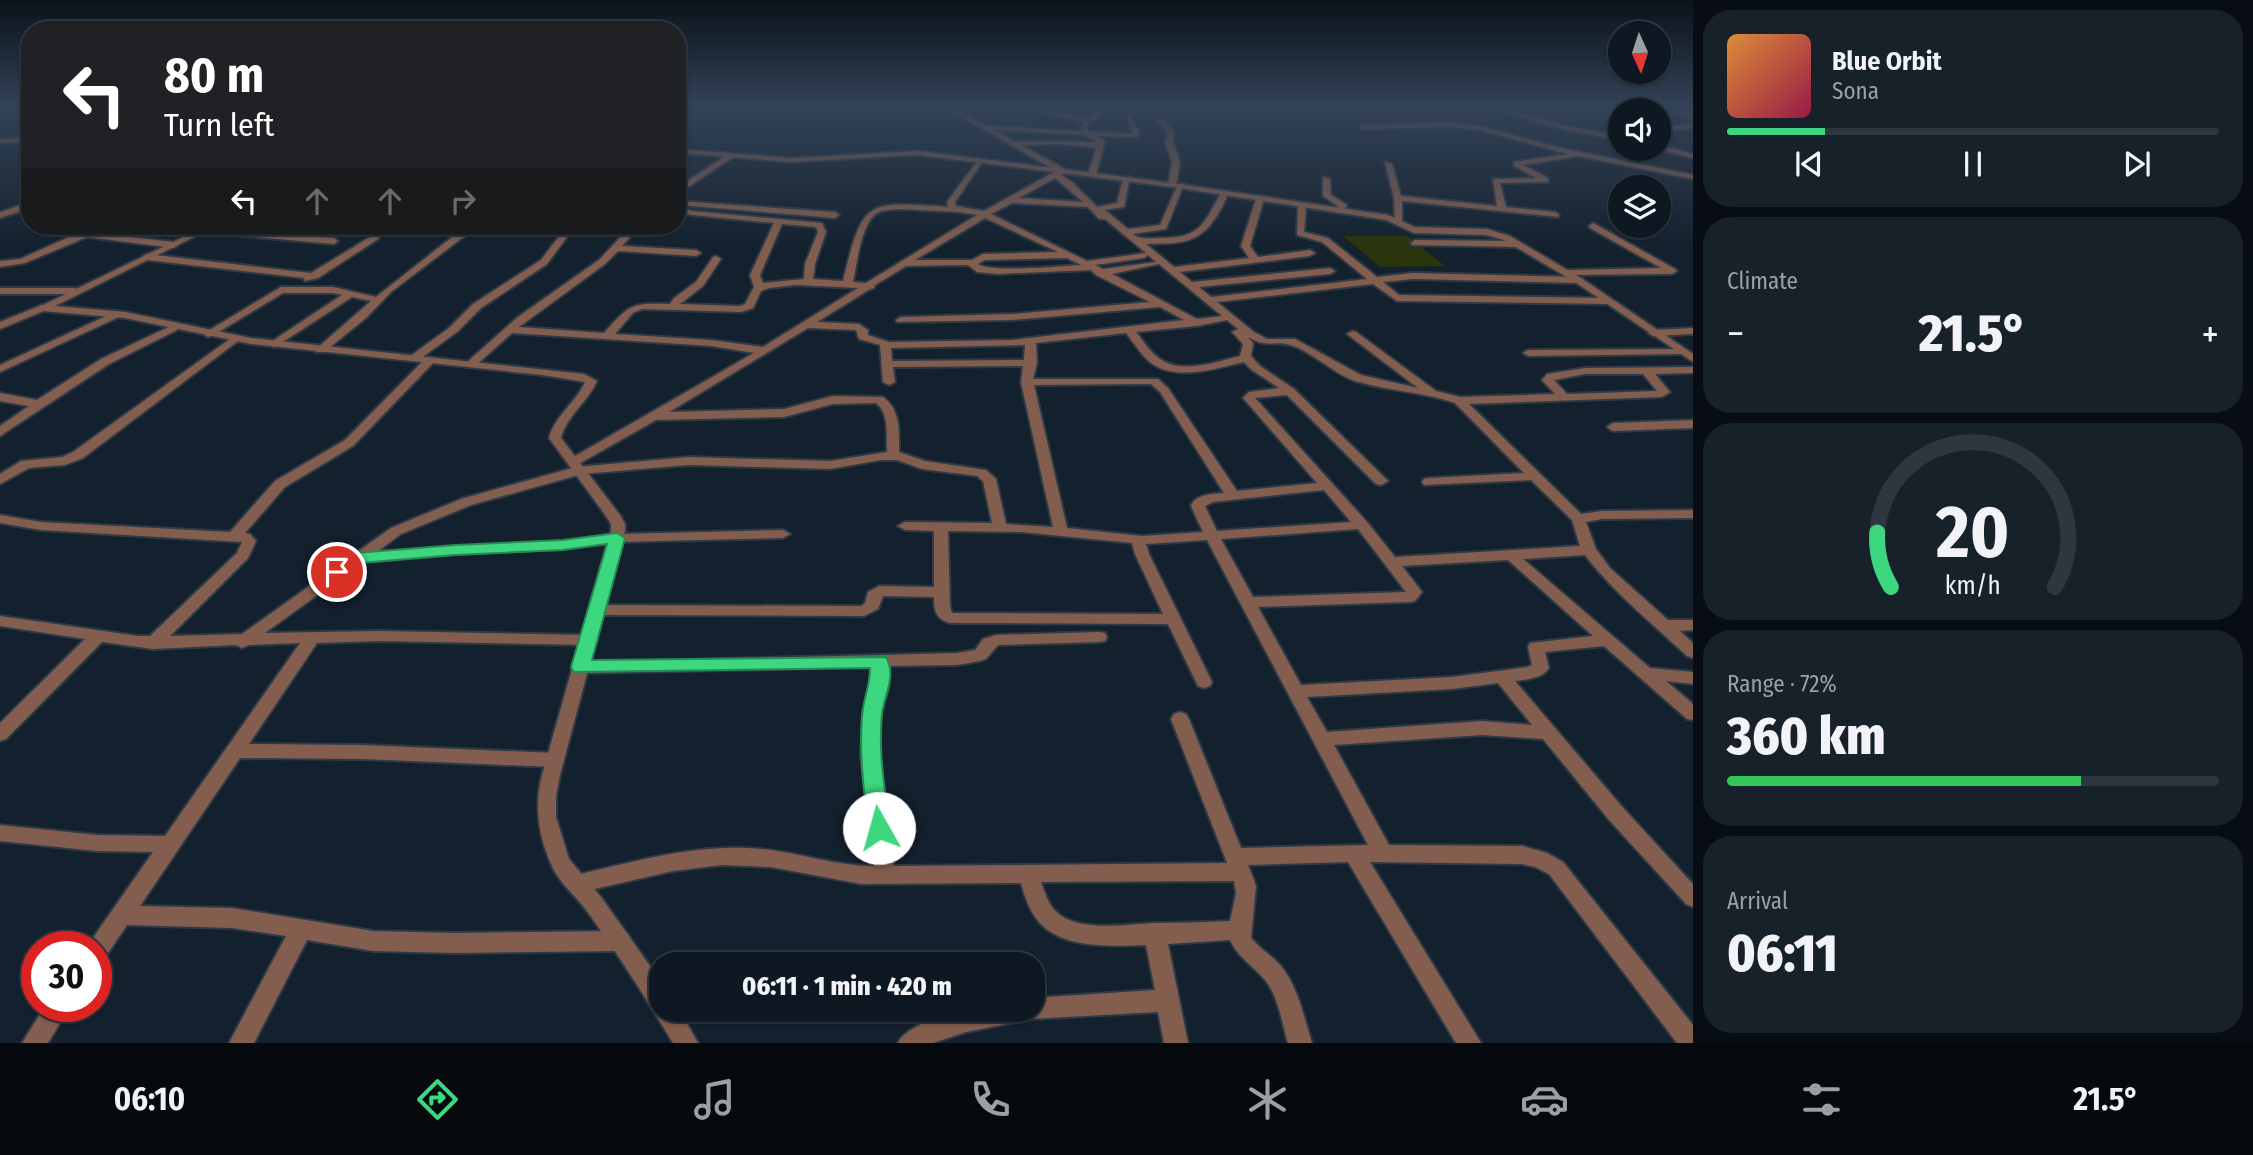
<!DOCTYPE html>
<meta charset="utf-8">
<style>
body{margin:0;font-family:"Fira Sans Condensed",sans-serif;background:#17212a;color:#f1f3f6;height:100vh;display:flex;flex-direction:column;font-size:26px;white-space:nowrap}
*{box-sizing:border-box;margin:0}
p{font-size:23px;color:#9ba0a5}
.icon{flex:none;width:38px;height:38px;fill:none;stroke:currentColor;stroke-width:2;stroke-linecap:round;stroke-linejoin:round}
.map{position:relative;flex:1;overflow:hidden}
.drawer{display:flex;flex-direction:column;gap:10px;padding:10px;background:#080d13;width:560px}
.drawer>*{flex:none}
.top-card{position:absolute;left:21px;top:21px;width:665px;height:214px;border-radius:28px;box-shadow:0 2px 5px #0004,0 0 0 2px #2e3740;background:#202124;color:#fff;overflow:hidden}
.needle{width:46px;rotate:177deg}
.tools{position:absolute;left:1608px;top:21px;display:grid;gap:14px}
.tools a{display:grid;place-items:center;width:63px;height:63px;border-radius:50%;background:#0e1822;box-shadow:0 2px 5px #0004,0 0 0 2px #2e3740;font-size:35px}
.speed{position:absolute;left:21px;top:931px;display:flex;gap:14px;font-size:35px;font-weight:700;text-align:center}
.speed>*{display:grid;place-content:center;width:91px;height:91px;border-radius:50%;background:#0e1822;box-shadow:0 2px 5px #0004,0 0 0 2px #2e3740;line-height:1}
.speed .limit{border:10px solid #d22;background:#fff;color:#111}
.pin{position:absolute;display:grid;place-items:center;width:60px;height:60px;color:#fff;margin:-30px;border:4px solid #fff;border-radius:50%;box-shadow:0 2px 7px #0007}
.me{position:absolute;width:77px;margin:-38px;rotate:353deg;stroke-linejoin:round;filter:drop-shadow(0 0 5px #0008)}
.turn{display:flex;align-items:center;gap:24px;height:147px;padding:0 28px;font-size:32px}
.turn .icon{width:91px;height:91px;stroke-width:2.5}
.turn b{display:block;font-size:49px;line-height:60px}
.lanes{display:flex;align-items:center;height:66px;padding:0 28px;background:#0003;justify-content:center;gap:35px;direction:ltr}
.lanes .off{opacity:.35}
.big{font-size:52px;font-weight:800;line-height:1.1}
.drawer .tile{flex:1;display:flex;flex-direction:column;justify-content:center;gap:10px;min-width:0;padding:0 24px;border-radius:28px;background:#17212a}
.drawer .dial{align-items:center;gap:0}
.dial svg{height:182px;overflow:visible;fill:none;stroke:#2e3740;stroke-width:7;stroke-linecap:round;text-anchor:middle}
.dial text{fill:#f1f3f6;stroke:none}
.song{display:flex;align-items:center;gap:21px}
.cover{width:84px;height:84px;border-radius:10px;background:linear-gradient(135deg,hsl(30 70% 55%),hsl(340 70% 35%))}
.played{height:7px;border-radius:4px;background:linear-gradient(90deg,#3cd77e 20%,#2e3740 20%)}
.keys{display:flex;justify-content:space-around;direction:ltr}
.heat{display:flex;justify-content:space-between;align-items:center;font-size:38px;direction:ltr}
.charge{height:10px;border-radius:5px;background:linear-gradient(90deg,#34c759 72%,#2e3740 0)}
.trip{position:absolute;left:649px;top:952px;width:396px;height:70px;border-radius:28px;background:#0e1822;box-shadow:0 2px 5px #0004,0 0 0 2px #2e3740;font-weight:800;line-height:70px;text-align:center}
.dock{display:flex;height:112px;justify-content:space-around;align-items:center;background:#060a0e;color:#9ba0a5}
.dock .icon{width:49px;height:49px}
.dock .active{color:#3cd77e}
.dock b{font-size:32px;color:#f1f3f6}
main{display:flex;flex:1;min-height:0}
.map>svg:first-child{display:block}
.green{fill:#2b350b}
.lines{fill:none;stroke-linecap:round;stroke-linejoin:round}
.stream{stroke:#3f426f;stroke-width:2.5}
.minor-casing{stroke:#2e3a47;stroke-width:4}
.tertiary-casing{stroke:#2e3a47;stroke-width:4}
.minor{fill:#835e4e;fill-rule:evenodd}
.tertiary{fill:#835e4e;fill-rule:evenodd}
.route{fill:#3cd77e;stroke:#278c52;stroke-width:2}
</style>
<main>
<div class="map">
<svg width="1693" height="1043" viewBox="0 0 1693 1043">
<rect width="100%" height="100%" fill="#13202d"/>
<!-- green -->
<path class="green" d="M1343 236H1407L1445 266 1380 267Z"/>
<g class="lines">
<!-- stream -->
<path class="stream" d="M938 105 957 116"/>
<!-- minor casing -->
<g class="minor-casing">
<path id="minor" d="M1043 105H1049L1048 110 1088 119 1101 105H1108L1087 127 1088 131 1133 134 1127 119 1130 117 1140 133 1137 137 1096 136 1105 141 1096 175 1092 177 1088 175 1096 148 1059 144 1021 145 1065 169V173L1061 175 1072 182 1097 207 1117 203 1123 179 1130 177 1124 207 1105 210 1128 229 1160 225 1177 186 1184 184 1166 229 1133 234C1141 240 1150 238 1160 238 1202 238 1203 224 1222 191H1228C1227 199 1221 209 1216 217 1198 246 1176 243 1146 244L1174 267 1249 258 1241 246 1256 199 1260 197 1264 199 1250 246 1258 257 1310 250 1315 253 1310 256 1180 272 1192 282 1330 268 1335 271 1330 274 1199 287 1211 297 1367 279 1322 242 1297 235 1298 206 1302 204 1306 206 1304 232 1328 238 1377 277 1413 273 1578 277 1583 280 1578 283 1413 279 1383 282 1399 295 1608 298 1613 301 1608 304 1397 301 1373 284 1217 302 1254 332 1267 339H1295L1361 375 1418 388 1347 334 1352 331 1356 332 1436 391 1460 397 1555 394 1542 380 1547 374 1585 368 1693 367V373L1655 374 1670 392 1662 397 1469 404 1581 514 1602 511 1693 510V518L1602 519 1586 522 1596 549 1610 568 1668 620H1693V630L1680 631 1693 643V658L1687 656C1653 624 1614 593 1585 555L1523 559 1650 668 1693 672V684L1666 681 1693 704V720L1687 719 1604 646 1545 652 1549 668C1542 679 1527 679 1515 681L1624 809 1693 884V907L1686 904 1610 821 1543 739 1482 735 1334 745 1389 845 1522 846 1547 853 1563 862 1693 1025V1043H1677L1549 874 1535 867 1522 864 1370 862 1481 1043H1456L1348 862 1248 865 1256 886 1251 938C1260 949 1271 955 1280 965 1298 986 1304 1018 1312 1043H1288C1282 1023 1279 999 1266 981 1254 966 1239 959 1230 940L1168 944 1188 1043H1164L1158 1012 1030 1019 966 1032 933 1043H898C905 1027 948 1011 966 1010 987 1008 1011 1010 1032 1010V998L1155 990 1146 945C1115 946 1069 949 1044 927 1031 916 1025 898 1021 883L861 884 771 867 722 865 673 871 577 893 570 890 567 884 570 878 577 875C632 862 689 846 746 848 790 849 830 866 874 866L861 756 863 712 871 687V667L581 673 575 671 573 667 575 663 957 653 975 650 983 639 996 635 1099 632 1105 633 1107 637 1105 641 1099 642 998 645 986 659 980 661 957 665 888 666 889 687 881 712 879 756 894 866 1227 863 1171 719 1174 714 1180 712 1186 714 1189 719 1241 848 1368 845 1207 540 1146 544 1149 554 1212 682 1210 686 1204 688 1198 686 1196 682 1168 624 950 623C936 619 934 611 934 597L883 596 878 609 864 616 598 615 592 614 590 610 592 606 598 605 861 606 865 603 868 592 879 586 934 587V531L905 530 898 526 905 522 992 523 983 481 977 476 922 469 897 460H881L830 469 689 465 582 474 471 505 401 534 377 552 563 541 617 534 783 530 790 534 783 538 617 542 563 549 469 553 363 562 265 633 379 631 589 635 595 636 597 640 595 644 589 645 379 641 317 643 249 744 363 745 555 753 562 755 564 760 562 765 555 767 363 759 240 758 140 906 232 908 373 931 455 933 620 931 628 934 631 941 628 948 620 951 455 953 373 951 307 940 254 1043H229L286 936 232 928 127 925 104 959 96 962V947H87L88 945 153 852 97 851 0 841V825L97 835 165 836 300 643 249 645 242 648 236 645 153 649 102 642 6 739 0 741V723L85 639 0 626V616L138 636H150L237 553 242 542 41 530 0 523V515L41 522 230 532 275 481 345 440 426 358H434V362L353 446 285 487 245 533 250 534 256 541 248 558 170 636 242 634 391 528 461 499 576 467 689 457 830 461 887 452C886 436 890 414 876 403L833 404 784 417 656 420 575 466 570 465 569 462 570 459 754 353 711 346 512 333 475 366 471 367 465 364 518 317 599 260 631 226H640L622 246 696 250 701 253 696 256 618 251 605 264 519 327 604 333C630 304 631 303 670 304L674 298 696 282 713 257 716 256 721 259 703 286 680 304 740 306 745 304 754 287 750 275 774 223 692 215 677 212V207L692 211 822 223 826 232 815 264 813 279 843 281C863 199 865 201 948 207L947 202 979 159 983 161 955 202 956 206 984 211 1056 171 950 110V108H954L987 126 1081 131V127L1084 123 1042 112ZM995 130 1084 135 1097 142 1014 141ZM1055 178 1083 202 1019 198ZM1012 203 1088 207 1099 219H1105L1146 253 1087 261 991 214ZM900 209 959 212 977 215 866 283 853 282C857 264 861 223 877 213 884 209 893 210 900 209ZM985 218 1058 252 983 254 972 260H915ZM782 224 816 227 818 232 805 264 804 279 763 283 760 275ZM1148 255 1156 262 1103 269 1095 265 1144 258ZM1067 258 1081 265C1062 266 990 273 978 264L985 260ZM1159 264 1222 316 1197 319 1112 274ZM968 265 977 272 997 274 1091 270 1096 275 1150 302 1012 314 901 317 896 320 897 322 1012 320 1160 307 1184 320 1012 340 889 342 868 335V330L859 324 817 322 870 289 874 288 875 285 906 266ZM796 285 858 288 763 347 711 340 615 334 633 313 642 309 741 312 753 308 761 291 769 288ZM1227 320 1238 329 1232 332 1243 344 1240 356C1217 362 1184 373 1163 361 1151 354 1144 342 1136 332L1197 326ZM808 328 856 330 859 339 880 345 883 382 889 385 895 382 893 367 1023 366 1021 382 1053 527 1006 524 996 479 986 470 925 461 899 452C899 432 901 410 883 397L833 396 784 409 669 412ZM1126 333C1134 343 1141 355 1151 363 1177 382 1217 368 1244 362L1252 370 1279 388 1249 392 1243 398 1317 483 1237 491 1168 388 1158 379H1033L1037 363 1036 343ZM1248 337C1270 349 1273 340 1290 345 1310 350 1334 374 1355 381 1388 391 1423 392 1455 403L1524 473 1429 478 1424 479 1422 482 1424 485 1531 480 1572 520 1580 546 1395 557 1367 522 1255 398 1287 395 1376 484 1381 485 1388 481 1294 389 1260 366 1251 356 1253 343ZM1025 345 1024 360 892 361 891 348ZM1585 374H1643L1657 391 1567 394 1554 380ZM1151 384 1160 392 1224 493C1213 494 1195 494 1191 506L1203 532 1142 536 1067 528 1034 385ZM1324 490 1351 522 1217 531 1205 506 1213 502ZM1358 529 1406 592 1253 597 1221 539ZM948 531 1021 532 1132 543 1135 554 1163 614 952 613 950 606ZM1508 560 1593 636 1530 643 1528 647 1532 665 1528 667 1452 677 1301 685 1258 607 1410 602 1415 601 1422 592 1402 566ZM1498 683 1532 725 1482 721 1327 732 1307 697 1452 689ZM1234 881 1236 893 1230 921C1205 922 1180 923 1155 923 1129 924 1083 932 1060 915 1049 907 1045 894 1041 882Z
M1480 105H1491L1566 126 1620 136V140L1565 130Z
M1657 105H1667L1693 114V118Z
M1161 119 1174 132 1173 142 1180 162 1176 185 1172 187 1168 185 1172 162 1165 142 1168 132 1158 121Z
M1447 123 1475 125 1561 148 1693 175V179L1578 156 1524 165 1548 178V182L1500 183 1506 207 1555 212 1559 215 1558 217 1402 201V221L1395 223 1394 198 1385 162 1392 164 1401 196 1497 206 1493 179 1536 178 1514 166V162L1568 154 1475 129 1447 127 1363 129 1360 127 1363 125Z
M1693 124V128L1659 131V127Z
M30 138V142L0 143V139Z
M1659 145 1693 154V158L1657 149Z
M728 154 735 156 677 194V188Z
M1323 177 1330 179 1331 195 1347 205 1343 213H1337L1338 206 1323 196Z
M677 201 835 212 839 215 835 218 679 205Z
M27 203H30V208L0 218V212Z
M1593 223 1675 269 1677 271 1672 274 1565 275V271L1568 270 1661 268 1590 228 1589 226Z
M94 226H104L95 232 118 235 140 226H150L130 237 174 242 178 245 174 248 87 237 25 263 0 267V261L20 259Z
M477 226H492L472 232 462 238 391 292 366 318 324 352H316L315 350 371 301 352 297 275 347 271 346V342L342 295 333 293H283L212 336 208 337 203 334 281 287H333L376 297 456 234 466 228Z
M567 226H575L547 264 481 308 457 332 417 361H409V357L449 328 473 304 541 260Z
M202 227 334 238 338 241 334 244 199 232V228Z
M375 234 379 237 378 239 318 278 305 281 304 278 147 260 142 257 147 254 311 273Z
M1415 240 1518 241 1522 244 1518 247 1412 245 1411 243Z
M0 288H75L80 291 75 294H0Z
M42 305 46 306V310L0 329V322Z
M117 311 122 314 121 316 0 372V365Z
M173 325 177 326V330L109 364 0 436V426L29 406 0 401V393L37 400 101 359Z
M1693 328V334L1653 336 1648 333 1653 330Z
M234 336 239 339 238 341 83 458 65 465 29 468 0 484V474L21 461 62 457 73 452Z
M1681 349 1686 352 1685 354 1528 356 1523 353 1528 350Z
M1693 420V428L1613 431 1607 427 1613 423Z
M45 1006H70L48 1043H22Z"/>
</g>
<!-- tertiary casing -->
<g class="tertiary-casing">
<path id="tertiary" d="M677 149 791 158 918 151 1172 183 1388 215 1415 227 1487 229 1510 236 1581 278 1693 354V362L1575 282 1504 240 1486 235 1414 233 1386 220 1172 187 918 155 791 162 677 153Z
M206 226H216L55 306 125 312 251 338 584 374 597 381C588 402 567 415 561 438L620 515 625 524V531L560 775 556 796V817L569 859 601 897 662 983V1010H679L698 1043H673C646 998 618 954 587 911 576 896 558 882 551 864 538 834 534 806 542 775L611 531V524L606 516 549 438C555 415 576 403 585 382L542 375 251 344 125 318 42 311 37 308Z"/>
</g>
<!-- minor -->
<use href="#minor" class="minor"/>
<!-- tertiary -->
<use href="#tertiary" class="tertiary"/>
</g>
<!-- sky -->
<linearGradient id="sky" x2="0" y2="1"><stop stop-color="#0a1219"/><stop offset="0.42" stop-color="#334257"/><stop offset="1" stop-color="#334257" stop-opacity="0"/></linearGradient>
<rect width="1693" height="251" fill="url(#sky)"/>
<!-- route -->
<path class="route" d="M617 533 625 538 592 660 886 657C897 676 884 695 882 714 878 752 885 790 890 828L887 834 879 837 871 834 868 828C864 790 859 755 862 717 863 699 870 687 870 668L574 672 571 667 607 544 563 550 455 555 360 563 337 577 328 572 356 553 455 545 563 540Z"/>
</svg>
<div class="tools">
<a><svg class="needle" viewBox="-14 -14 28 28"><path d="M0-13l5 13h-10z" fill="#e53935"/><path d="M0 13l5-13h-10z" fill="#9ba0a5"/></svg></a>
<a><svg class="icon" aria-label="sound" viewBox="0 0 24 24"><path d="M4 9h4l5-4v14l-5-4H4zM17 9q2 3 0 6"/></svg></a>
<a><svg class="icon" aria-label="layers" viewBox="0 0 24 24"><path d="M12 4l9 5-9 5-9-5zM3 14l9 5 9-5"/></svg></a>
</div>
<div class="speed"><div class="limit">30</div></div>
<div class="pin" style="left:337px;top:572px;background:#d93025"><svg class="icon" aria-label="arrive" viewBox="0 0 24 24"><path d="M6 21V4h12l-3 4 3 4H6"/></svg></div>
<svg class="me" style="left:879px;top:828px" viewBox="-20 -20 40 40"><circle r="19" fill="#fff"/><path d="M0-13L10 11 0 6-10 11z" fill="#3cd77e"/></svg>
<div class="trip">06:11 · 1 min · 420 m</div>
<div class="top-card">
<div class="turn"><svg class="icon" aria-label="left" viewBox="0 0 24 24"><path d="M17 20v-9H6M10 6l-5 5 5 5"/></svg><div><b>80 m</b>Turn left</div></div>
<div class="lanes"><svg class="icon" aria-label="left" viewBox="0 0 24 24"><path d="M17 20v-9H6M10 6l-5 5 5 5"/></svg><svg class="icon off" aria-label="ahead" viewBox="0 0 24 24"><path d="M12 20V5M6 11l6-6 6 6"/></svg><svg class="icon off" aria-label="ahead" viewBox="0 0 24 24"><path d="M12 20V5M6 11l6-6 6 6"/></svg><svg class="icon off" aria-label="right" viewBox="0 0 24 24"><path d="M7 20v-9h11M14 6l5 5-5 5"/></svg></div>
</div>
</div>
<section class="drawer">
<div class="tile">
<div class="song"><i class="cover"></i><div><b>Blue Orbit</b><p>Sona</p></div></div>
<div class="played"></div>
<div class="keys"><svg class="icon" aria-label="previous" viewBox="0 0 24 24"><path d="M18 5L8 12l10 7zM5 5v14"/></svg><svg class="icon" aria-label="pause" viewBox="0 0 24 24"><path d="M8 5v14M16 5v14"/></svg><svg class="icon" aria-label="next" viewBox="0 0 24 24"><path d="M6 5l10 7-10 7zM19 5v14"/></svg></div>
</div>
<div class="tile"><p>Climate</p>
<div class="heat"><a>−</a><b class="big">21.5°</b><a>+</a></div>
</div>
<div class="tile dial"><svg viewBox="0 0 100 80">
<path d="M14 69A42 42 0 1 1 86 69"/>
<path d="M14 69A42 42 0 0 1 8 45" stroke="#3cd77e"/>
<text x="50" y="56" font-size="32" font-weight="700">20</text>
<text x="50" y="72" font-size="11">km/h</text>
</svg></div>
<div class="tile"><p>Range · 72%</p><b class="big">360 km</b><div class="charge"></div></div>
<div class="tile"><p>Arrival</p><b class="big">06:11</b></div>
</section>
</main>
<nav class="dock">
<b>06:10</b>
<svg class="icon active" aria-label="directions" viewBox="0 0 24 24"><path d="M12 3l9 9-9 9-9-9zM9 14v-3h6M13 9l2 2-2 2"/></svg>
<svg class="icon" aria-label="music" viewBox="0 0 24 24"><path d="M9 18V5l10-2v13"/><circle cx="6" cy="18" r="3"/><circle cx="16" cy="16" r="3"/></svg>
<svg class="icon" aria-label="phone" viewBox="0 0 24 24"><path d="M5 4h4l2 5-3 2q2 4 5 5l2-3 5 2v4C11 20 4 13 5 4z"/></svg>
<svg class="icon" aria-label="climate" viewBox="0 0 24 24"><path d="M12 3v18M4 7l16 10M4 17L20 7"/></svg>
<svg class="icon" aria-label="car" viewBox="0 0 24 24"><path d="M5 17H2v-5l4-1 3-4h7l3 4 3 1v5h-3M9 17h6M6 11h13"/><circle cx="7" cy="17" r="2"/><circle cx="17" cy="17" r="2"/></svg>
<svg class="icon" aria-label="filters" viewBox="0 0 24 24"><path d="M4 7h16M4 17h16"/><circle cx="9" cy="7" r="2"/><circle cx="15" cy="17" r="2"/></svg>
<b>21.5°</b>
</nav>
